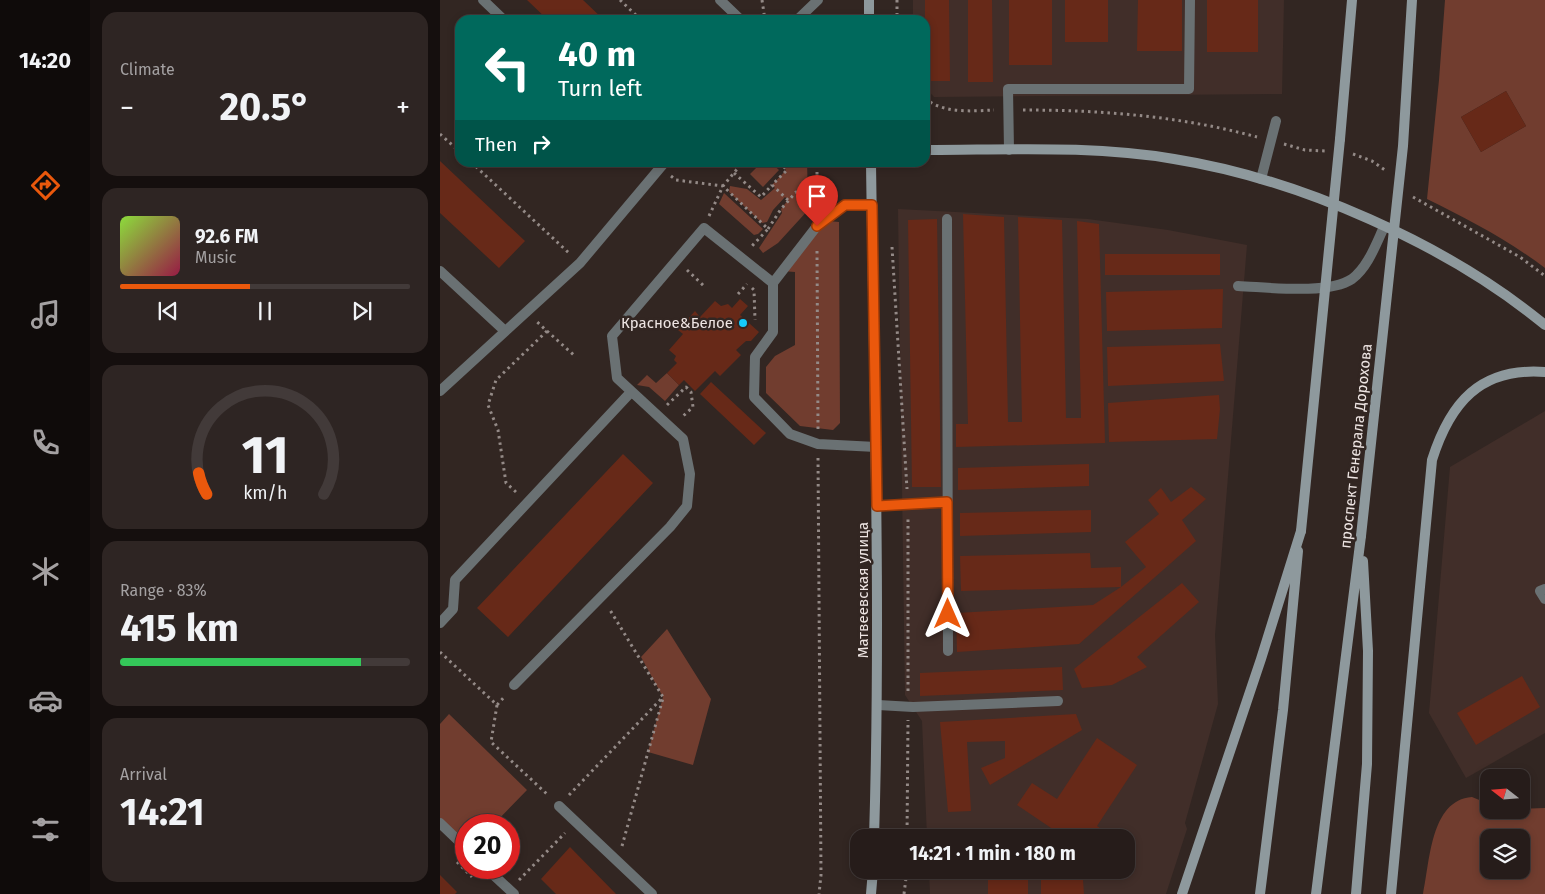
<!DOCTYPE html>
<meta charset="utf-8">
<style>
body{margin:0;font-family:"Fira Sans",sans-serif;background:#2e2523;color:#f1f3f6;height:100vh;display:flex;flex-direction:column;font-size:19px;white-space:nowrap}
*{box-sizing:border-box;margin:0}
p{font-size:16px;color:#a4a1a2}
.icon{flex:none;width:28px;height:28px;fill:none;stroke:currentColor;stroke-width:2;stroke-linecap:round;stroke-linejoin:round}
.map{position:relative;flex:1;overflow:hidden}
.panel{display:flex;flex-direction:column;gap:12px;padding:12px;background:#150f0e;width:350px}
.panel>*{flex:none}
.banner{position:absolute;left:15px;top:15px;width:475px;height:152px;border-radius:15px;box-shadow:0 2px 8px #0003,0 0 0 1px #423a39;background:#00695c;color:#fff;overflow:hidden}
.needle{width:32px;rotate:287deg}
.buttons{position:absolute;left:1040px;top:769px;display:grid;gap:10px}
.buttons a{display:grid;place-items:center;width:50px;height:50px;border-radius:10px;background:#261c1a;box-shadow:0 2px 8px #0003,0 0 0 1px #423a39;font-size:25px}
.speed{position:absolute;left:15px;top:814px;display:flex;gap:10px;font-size:25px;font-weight:700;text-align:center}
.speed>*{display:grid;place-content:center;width:65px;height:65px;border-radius:50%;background:#261c1a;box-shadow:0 2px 8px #0003,0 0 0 1px #423a39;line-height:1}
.speed .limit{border:8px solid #d22;background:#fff;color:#111}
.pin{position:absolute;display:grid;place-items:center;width:42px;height:42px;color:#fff;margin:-51px -21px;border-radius:50% 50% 50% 0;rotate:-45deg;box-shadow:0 0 5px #0007}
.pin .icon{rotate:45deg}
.me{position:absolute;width:55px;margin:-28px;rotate:0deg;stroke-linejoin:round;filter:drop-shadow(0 0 4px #0008)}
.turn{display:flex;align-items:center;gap:18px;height:105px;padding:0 20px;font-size:22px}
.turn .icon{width:65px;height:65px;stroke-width:2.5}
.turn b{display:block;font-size:35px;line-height:42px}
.then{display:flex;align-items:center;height:48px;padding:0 20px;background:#0003;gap:10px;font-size:19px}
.big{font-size:38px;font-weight:700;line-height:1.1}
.panel .card{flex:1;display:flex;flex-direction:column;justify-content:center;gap:8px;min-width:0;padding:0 18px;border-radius:15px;background:#2e2523}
.panel .dial{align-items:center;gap:0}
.dial svg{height:130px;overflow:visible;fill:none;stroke:#423a39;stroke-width:7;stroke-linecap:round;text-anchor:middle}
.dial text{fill:#f1f3f6;stroke:none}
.song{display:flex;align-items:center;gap:15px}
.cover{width:60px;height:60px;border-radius:8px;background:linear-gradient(135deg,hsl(90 70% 55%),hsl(340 70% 35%))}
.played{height:5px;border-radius:2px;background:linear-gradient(90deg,#ea580c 45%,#423a39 45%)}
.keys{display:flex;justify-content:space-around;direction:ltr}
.heat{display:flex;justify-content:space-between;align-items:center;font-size:28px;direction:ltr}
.charge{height:8px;border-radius:4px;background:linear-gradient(90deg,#34c759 83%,#423a39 0)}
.trip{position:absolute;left:410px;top:829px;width:285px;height:50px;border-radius:15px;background:#261c1a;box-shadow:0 2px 8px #0003,0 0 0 1px #423a39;font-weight:700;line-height:50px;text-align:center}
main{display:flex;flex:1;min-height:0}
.menu{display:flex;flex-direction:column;width:90px;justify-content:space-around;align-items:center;background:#0f0b0a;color:#a4a1a2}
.menu .icon{width:35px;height:35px}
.menu .selected{color:#ea580c}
.menu b{font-size:22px;color:#f1f3f6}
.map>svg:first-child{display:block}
.built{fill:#412e29}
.green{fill:#713d2f;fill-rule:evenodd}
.building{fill:#672918}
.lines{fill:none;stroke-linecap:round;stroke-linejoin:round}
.path{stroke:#948a87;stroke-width:3;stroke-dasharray:2.5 4;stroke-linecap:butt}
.lane{stroke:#6a7173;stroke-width:10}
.secondary{stroke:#8e999d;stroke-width:10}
.secondary-bridge{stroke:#8e999d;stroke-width:10}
.route-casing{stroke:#983908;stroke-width:12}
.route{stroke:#ea580c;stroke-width:9}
.poi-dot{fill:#15cafb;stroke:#322622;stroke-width:2}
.labels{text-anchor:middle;stroke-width:5;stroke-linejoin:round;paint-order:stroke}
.poi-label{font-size:15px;fill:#eee5e3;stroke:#322622;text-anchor:end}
.street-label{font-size:15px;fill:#eee5e3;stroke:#322622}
</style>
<main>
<nav class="menu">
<b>14:20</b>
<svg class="icon selected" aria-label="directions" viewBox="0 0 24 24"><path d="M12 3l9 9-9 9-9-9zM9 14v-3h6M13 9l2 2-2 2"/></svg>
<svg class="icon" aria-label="music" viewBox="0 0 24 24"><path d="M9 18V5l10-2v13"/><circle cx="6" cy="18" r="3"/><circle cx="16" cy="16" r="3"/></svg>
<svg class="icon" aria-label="phone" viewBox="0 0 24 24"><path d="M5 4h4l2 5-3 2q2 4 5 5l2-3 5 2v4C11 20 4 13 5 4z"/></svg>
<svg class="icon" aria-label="climate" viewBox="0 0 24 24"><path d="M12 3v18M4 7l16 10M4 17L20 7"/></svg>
<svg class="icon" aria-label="car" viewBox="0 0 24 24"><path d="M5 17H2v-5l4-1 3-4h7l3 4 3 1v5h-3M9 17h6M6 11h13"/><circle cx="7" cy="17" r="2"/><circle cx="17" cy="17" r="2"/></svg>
<svg class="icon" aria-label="filters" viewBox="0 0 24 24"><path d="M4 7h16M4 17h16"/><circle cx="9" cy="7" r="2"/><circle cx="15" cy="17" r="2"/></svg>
</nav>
<section class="panel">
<div class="card"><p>Climate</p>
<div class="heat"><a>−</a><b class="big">20.5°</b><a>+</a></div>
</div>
<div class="card">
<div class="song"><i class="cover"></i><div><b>92.6 FM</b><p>Music</p></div></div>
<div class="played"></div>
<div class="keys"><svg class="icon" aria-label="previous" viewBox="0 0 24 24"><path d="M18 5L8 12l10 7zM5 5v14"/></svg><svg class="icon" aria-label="pause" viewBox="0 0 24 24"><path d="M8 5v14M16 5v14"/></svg><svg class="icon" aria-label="next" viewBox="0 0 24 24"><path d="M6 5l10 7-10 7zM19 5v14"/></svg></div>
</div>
<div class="card dial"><svg viewBox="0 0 100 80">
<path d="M14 69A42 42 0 1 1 86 69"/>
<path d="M14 69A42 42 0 0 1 9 56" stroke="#ea580c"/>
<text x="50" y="56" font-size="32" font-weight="700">11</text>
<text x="50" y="72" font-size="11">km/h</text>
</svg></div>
<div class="card"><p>Range · 83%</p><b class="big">415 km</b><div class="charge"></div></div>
<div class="card"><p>Arrival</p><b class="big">14:21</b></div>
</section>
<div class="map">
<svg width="1105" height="894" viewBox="0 0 1105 894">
<rect width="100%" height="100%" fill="#322622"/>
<!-- built -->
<path class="built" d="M473 0H844L842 94 494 97 485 87V20H473Z
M458 209 648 219 728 230 807 245 775 635 778 704 745 823 747 829 726 894H490L489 870H686V838L487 837 482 721 465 695Z
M1105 411V733L1026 778 989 713 1010 467Z"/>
<!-- green -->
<path class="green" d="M1005 0H1105V268C1068 240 1028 219 987 199L999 80ZM1066 91 1086 126 1041 152 1021 117Z
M321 163H331L339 170 323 187 310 174Z
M339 163H367L368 194 365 199H369L370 208 338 243 323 253 319 248 342 213 341 209 348 200 345 197 333 210 327 222 322 223 289 192 290 186 307 189 321 200 335 188 332 185 346 170Z
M284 193 323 229 318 234 314 235 279 204Z
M388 221 399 222 400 423 393 430 360 426 326 393V367L335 356 355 345V272L342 271Z
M227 373 239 385 225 401 209 387 197 385 207 375 216 383Z
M227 629 271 699 253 765 208 752 223 697 201 657Z
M9 714 87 790 53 825H26V843L0 818V724Z
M1032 797 1049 804V810L1105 808V894H983C990 863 990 800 1032 797ZM1049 838H1081V870H1049Z"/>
<!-- building -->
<path class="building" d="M87 0H143L164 20H108Z
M485 0H509L510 81H485Z
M528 0H552L553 82H528Z
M569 0H612V65H569Z
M625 0H668V42H625Z
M698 0H742V51H697Z
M767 0H818V52H767Z
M1066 91 1086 126 1041 152 1021 117Z
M0 161 85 241 59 268 0 213Z
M523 214 564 217 568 422H582L578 217 622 220 626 418H641L637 221 659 224 665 443 516 447V424H528Z
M497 219 501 487H472L468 220Z
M665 254H780V275H665Z
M783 289 782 328 667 331 666 292Z
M300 299 308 306 300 315 319 332 311 341H306L296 350 301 355 280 376 275 371 255 391 244 380 239 385 227 373 237 363 234 360 236 356 229 350 243 334 238 330 255 311 260 317 275 301 281 306 288 304 292 308Z
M780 344 784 381 668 386 667 347Z
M271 382 326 433 314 445 260 394Z
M779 395 780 409 777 439 669 442 668 403Z
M183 454 213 483 68 637 37 608Z
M649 464V486L518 490V468Z
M751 487 766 499 742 520 756 541 639 644 517 652 516 613 653 605 681 587 706 567 685 542 719 514 708 500 721 488 731 502Z
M651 510V532L520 536V513Z
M650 553 651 568 681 567V587L521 591 520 556Z
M742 583 759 602 697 657 707 667 672 685 642 688 634 669Z
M622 667 623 690 480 696V673Z
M1082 676 1100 707 1036 745 1017 713Z
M636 714 642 730 550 785 541 768 565 758V741L527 742 531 811 508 812 500 722Z
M657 738 697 765 657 826 674 838H626L577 805 592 783 617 799Z
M547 832H566L579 838H547Z
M130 847 176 894H116L101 879Z
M548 870H588V894H548Z
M601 870H622L643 880 644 894H601Z
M0 875 17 892 15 894H0Z"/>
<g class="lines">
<!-- path -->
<path class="path" d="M180 0 201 20
M322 0 325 20
M457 0V20
M485 98C503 114 532 111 554 110
M583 110C662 110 740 116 817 137
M0 134 20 152
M844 144 865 150 885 151
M913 154 932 161 945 170
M31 162 130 254
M339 162 347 170 332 185 348 200
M294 173 321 197 332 185
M231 176 236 180 283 186 328 229 311 247
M973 197 1080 257 1105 276
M377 207V162
M269 216 283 186 303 162
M328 229 341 209 356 192 365 199H377
M452 247 467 489
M377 251 378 429
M247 270 265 287
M312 288 314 290 315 320
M298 294 307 284
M107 331 136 357
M227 405 246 387 251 392 253 407 242 417
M378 458 381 875 379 894
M76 492 66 483 58 430 48 405 56 380 107 331 96 321
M0 652 57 705 65 696
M468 691V518
M57 705 51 742 109 796
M129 795 223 697 170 610
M467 838 468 720
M182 846 223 698
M17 862 32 877
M79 880 125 833
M464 894 467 870"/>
<!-- lane -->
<path class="lane" d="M43 0 64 20
M280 0 301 20
M357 20 378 0
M569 150 568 89H749L750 0
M821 179 836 121
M431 205H405L377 226 333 283V332L315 357 314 397 350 434 378 444 436 447
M507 219 508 651
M0 271 65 331
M798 286C826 287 888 295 912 279 928 267 936 244 944 227
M0 391 140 263 225 162
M437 506 507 502
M1105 589 1100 591 1105 599
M0 623 13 609 15 580 191 392
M74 685 230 527 247 506 250 474 243 439 177 378 172 336 264 228 333 283
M438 705 473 707 618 701
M119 806 212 894
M0 823 26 848
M46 868 74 894"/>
<!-- secondary -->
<path class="secondary" d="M429 0V20
M900 139 912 0
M485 150C568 150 652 145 734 159 859 179 1007 244 1105 325
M431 162C434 388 441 612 434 838
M431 894 433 870
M742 894 821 659 861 531
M820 894 843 710 858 551
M876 894 921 536
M916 894 927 764 928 651 923 561
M951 894 992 460C1010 403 1040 367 1105 372"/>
<!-- secondary-bridge -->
<path class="secondary-bridge" d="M861 531 900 139
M921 536 963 146 972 0"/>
</g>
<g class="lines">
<!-- route casing -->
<g class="route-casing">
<path id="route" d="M377 226 405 205H432L437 506 507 502 508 614"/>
</g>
<!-- route -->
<use href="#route" class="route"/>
</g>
<!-- markers -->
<circle class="poi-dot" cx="303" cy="323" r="5"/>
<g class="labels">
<!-- poi labels -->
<g class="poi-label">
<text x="293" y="328">Красное&amp;Белое</text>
</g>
<!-- street labels -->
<g class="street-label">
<text transform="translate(916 446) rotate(-84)" y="5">проспект Генерала Дорохова</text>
<text transform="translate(423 590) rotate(-90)" y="5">Матвеевская улица</text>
</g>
</g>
</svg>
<div class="buttons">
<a><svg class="needle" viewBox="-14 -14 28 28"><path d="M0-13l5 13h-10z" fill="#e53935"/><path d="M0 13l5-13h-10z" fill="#a4a1a2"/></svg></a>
<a><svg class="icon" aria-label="layers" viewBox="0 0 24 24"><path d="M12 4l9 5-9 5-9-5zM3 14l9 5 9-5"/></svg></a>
</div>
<div class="speed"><div class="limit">20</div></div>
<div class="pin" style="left:377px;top:226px;background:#d93025"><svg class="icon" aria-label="arrive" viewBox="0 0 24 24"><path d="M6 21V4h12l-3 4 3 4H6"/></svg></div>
<svg class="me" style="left:508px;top:614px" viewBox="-20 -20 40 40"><path d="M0-17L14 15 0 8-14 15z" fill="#ea580c" stroke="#fff" stroke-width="4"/></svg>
<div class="trip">14:21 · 1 min · 180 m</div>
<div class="banner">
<div class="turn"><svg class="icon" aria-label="left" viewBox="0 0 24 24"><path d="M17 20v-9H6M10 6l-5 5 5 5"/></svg><div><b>40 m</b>Turn left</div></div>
<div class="then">Then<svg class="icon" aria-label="right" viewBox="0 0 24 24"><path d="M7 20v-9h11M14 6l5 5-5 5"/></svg></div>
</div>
</div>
</main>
